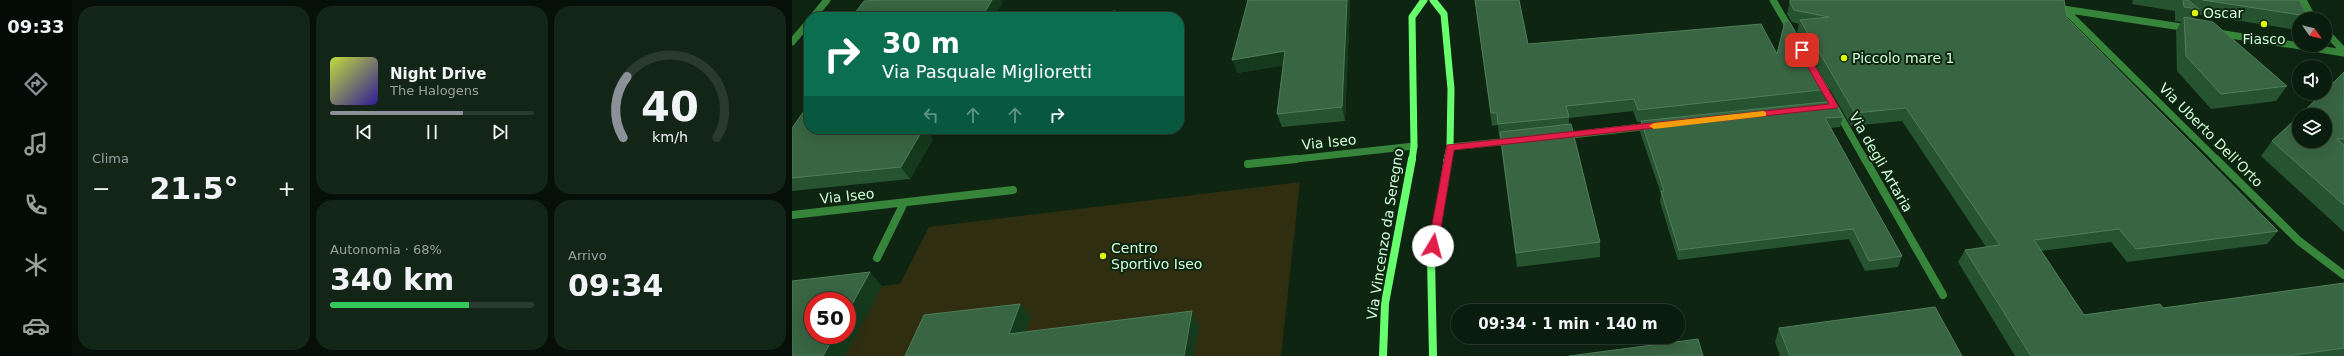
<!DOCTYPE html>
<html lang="it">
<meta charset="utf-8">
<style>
body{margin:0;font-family:"DejaVu Sans",sans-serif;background:#132517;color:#f1f3f6;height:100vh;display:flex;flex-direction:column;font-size:15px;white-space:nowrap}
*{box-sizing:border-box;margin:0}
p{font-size:13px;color:#99a19e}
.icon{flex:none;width:22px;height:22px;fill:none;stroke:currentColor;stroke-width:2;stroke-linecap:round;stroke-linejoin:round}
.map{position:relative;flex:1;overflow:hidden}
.drawer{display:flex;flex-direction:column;gap:6px;padding:6px;background:#060f08;width:720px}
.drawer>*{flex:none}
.banner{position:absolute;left:12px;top:12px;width:380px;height:122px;border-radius:16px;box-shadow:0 4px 16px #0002,0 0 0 1px #2a3a2e;background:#0b6e4f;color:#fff;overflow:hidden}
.needle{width:26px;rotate:124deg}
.controls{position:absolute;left:1500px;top:12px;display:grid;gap:8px}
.controls a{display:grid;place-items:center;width:40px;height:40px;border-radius:50%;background:#0a1c0e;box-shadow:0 4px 16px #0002,0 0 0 1px #2a3a2e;font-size:20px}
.speed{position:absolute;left:12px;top:292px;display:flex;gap:8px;font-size:20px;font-weight:700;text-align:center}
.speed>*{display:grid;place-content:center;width:52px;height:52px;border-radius:50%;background:#0a1c0e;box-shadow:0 4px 16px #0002,0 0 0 1px #2a3a2e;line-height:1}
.speed .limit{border:6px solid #d22;background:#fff;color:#111}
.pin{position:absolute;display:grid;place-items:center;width:34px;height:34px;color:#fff;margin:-17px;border-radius:8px;box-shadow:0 2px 6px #0006}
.me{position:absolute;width:44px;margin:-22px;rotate:8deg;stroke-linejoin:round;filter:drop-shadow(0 0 3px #0008)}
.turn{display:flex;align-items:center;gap:14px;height:84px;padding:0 12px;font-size:18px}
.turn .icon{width:52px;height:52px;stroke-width:2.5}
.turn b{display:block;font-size:28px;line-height:34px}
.lanes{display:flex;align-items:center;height:38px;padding:0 12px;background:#0003;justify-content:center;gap:20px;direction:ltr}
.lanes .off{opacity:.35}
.big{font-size:30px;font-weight:800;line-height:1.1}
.drawer .tile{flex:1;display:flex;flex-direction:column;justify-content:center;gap:6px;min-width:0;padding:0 14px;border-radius:16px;background:#132517}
.drawer .dial{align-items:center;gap:0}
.dial svg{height:104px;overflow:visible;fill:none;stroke:#2a3a2e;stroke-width:7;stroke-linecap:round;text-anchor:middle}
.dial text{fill:#f1f3f6;stroke:none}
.song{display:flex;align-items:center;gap:12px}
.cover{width:48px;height:48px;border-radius:6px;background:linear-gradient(135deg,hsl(70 70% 55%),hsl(250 70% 35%))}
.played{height:4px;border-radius:2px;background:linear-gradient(90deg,#8c9099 65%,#2a3a2e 65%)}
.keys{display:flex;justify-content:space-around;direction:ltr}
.heat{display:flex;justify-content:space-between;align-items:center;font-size:22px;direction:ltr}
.charge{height:6px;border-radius:3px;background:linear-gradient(90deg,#34c759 68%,#2a3a2e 0)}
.drawer .tiles{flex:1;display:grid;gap:6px;grid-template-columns:repeat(3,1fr)}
.tile:first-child{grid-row:span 2}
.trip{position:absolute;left:659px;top:304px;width:234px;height:40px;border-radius:20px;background:#0a1c0e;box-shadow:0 4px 16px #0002,0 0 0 1px #2a3a2e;font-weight:800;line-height:40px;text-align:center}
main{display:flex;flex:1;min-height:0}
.menu{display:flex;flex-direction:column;width:72px;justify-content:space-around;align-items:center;background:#040b06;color:#99a19e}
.menu .icon{width:28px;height:28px}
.menu .active{color:#8c9099}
.menu b{font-size:18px;color:#f1f3f6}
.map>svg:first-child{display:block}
.green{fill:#2f2e10;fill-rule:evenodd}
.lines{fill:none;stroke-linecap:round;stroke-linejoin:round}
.street-far1{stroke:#37853b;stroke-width:7}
.street{stroke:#37853b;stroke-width:8}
.secondary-far1{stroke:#68ff6e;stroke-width:7}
.secondary{stroke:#68ff6e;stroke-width:8}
.wall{fill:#265330}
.shaded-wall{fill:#15391c}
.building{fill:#386542;stroke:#507e59}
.route{fill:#e11d48;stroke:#92132f}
.slow{fill:#f59e0b}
.poi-dot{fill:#e0fc00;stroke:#0e2512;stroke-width:1.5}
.labels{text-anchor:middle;stroke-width:4;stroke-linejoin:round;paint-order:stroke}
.poi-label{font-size:14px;fill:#d1ffd7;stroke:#0e2512;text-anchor:start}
.street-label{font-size:14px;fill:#d1ffd7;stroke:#0e2512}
</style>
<main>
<nav class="menu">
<b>09:33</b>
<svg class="icon active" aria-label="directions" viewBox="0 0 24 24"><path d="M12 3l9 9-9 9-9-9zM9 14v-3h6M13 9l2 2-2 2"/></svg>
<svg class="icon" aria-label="music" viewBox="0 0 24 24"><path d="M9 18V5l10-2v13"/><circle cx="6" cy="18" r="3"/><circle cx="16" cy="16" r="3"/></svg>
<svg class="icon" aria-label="phone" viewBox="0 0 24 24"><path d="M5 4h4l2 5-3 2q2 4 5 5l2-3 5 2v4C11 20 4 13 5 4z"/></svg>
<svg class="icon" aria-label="climate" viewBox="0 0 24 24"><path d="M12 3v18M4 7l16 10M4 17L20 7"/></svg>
<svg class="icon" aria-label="car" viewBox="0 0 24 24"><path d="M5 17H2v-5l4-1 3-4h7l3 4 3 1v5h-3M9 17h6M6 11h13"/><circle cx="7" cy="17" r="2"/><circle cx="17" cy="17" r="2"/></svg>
</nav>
<section class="drawer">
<div class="tiles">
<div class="tile"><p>Clima</p>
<div class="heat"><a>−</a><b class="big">21.5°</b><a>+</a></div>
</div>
<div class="tile">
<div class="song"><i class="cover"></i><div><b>Night Drive</b><p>The Halogens</p></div></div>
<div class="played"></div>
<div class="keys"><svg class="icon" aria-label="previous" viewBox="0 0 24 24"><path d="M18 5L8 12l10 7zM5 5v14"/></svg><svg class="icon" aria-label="pause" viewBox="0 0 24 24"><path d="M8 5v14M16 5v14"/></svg><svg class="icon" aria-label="next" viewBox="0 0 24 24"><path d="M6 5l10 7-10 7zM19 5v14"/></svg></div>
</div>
<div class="tile dial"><svg viewBox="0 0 100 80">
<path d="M14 69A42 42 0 1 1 86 69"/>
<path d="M14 69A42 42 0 0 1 17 22" stroke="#8c9099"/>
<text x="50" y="56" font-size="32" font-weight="700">40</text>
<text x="50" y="72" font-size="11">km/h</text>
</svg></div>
<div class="tile"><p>Autonomia · 68%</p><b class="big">340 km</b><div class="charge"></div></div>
<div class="tile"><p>Arrivo</p><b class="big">09:34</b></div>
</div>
</section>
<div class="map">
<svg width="1552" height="356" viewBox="0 0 1552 356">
<rect width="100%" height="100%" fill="#0e2512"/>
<!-- green -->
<path class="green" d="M508 182 489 356H0V296L108 284 137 227ZM21 301H55V335H21Z"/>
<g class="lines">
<!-- street-far1 -->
<path class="street-far1" d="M981 0 999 31
M1511 0 1521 19
M1271 9 1396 28
M1272 9 1425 160
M21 17 35 0
M1533 31 1552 51
M1426 33 1552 53
M0 42 17 22
M1031 86 1073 160
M771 136 858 126
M658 147 719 141
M495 160 622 146"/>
<!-- street -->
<path class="street" d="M1073 159 1151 295
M1424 159 1507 241 1552 275
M456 164 504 159
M0 215 221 190
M85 258 112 203"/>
<!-- secondary-far1 -->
<path class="secondary-far1" d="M641 0 652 14 659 89 658 147 655 160
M620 160 622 146 620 17 632 0"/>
<!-- secondary -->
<path class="secondary" d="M591 356 593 303 620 159
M641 356 639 258 656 159"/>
</g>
<!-- wall -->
<path class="wall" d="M558 0 553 121 490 127 485 114 491 65 445 73Z
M683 0H727L736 44 985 54 1037 89 1034 102 1051 117 1048 127 1039 128 1110 256 1106 267 1073 271 1057 239 886 260 868 202 869 194 848 132 849 122H845L841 111 777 118V125L808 242V257L725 267 709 147 708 137H707L706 125 700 126Z
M998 0 1275 18 1486 231 1475 244 1335 262 1319 242 1249 251 1292 315 1371 308 1552 283V356H1223L1166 262 1173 250 1194 247 1110 121 1059 126 1005 32 1007 24 1000 22 995 14Z
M1341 0H1507L1515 16 1513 19H1507V28L1505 30 1404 14 1401 18 1495 86 1484 101 1419 109 1385 71 1384 31 1389 22 1383 21V11L1340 4Z
M1552 72V232L1469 156 1480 141Z
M0 128 77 133 141 139 118 179 0 191Z
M987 328 1170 356H988L983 342Z"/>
<!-- shaded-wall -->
<path class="shaded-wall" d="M200 0H210L211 2 203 17H190Z
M555 0H558L553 121 550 107Z
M324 11 326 17H321Z
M493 51 497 65 445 73 440 60Z
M62 129H79L68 146 59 134Z
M131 129H134L141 139 118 179 109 167Z
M78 272 90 286 53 356H31L43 335H55V313Z
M228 304 239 317 228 347 217 334Z
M400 311 407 325 402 356H392Z"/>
<!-- building -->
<path class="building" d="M86 0H200L190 17H60L72 1Z
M456 0H555L550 107 485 114 493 51 440 60Z
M683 0H727L736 44 969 24 985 54 993 21H997L1037 89 846 110 842 99 774 106 777 117 706 124 705 113H699Z
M998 0H1272L1275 18 1486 231 1344 249 1327 229 1242 240 1292 315 1368 304 1371 308 1552 283V348L1495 356H1239L1173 250 1208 245 1114 108 1063 113 1008 20 1037 17 1002 10 998 2Z
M1391 0H1396L1407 9 1392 7Z
M1411 0H1507L1515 16Z
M324 11 321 17H253Z
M1392 17 1421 22 1495 86 1429 94 1394 56Z
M1552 72V139H1545L1552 145V205L1480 141 1507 116V141H1533V115H1508L1531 93H1533V91Z
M1042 101 1051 117 1033 118 1110 256 1077 261 1061 229 887 250 869 191H872L849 121Z
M17 104V129H62L59 134 114 129H131L109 167 0 178V128Z
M779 124 808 242 724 253 708 132Z
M78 272 55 313V301H21V335H43L31 356H0V281Z
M228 304 217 334 400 311 392 356H113L132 315Z
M1143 307 1170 356H998L987 328Z
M906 339 911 356H777Z"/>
<!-- route -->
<path class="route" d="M1007 49 1014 50 1046 106 1045 108 662 150 646 246 641 249 636 246 655 145 1037 104 1006 50Z"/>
<!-- slow -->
<path class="slow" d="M971 111 974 112V116L862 129 857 126 862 123Z"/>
<!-- markers -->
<g class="poi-dot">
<circle cx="1403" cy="13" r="4"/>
<circle cx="1472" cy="24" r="4"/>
<circle cx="1052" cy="58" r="4"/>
<circle cx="311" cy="256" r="4"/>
</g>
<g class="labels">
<!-- poi labels -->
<g class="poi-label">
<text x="1411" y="18">Oscar</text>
<text x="1472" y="44" text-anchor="middle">Fiasco</text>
<text x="1060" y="63">Piccolo mare 1</text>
<text x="319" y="253">Centro<tspan x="319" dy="16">Sportivo Iseo</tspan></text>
</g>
<!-- street labels -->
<g class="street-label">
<text transform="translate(1419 135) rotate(45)" y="5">Via Uberto Dell'Orto</text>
<text transform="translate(537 142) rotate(-6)" y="5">Via Iseo</text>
<text transform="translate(1089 162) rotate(60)" y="5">Via degli Artaria</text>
<text transform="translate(55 196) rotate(-6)" y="5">Via Iseo</text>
<text transform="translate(593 234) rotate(-81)" y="5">Via Vincenzo da Seregno</text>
</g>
</g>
</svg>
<div class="controls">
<a><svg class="needle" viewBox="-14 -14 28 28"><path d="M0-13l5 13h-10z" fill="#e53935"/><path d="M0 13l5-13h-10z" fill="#99a19e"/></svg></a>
<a><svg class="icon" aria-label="sound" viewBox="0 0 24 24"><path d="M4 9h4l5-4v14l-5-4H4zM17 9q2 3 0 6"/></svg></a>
<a><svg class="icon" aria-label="layers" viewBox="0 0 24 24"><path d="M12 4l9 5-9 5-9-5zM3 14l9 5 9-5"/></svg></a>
</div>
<div class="speed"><div class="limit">50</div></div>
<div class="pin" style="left:1010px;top:50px;background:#d93025"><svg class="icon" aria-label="arrive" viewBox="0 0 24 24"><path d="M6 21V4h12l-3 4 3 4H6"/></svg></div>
<svg class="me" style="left:641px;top:246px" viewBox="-20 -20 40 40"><circle r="19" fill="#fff"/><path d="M0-13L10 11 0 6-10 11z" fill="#e11d48"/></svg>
<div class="trip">09:34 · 1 min · 140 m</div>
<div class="banner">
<div class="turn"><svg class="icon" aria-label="right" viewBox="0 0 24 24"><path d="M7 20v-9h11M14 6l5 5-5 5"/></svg><div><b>30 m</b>Via Pasquale Miglioretti</div></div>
<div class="lanes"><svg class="icon off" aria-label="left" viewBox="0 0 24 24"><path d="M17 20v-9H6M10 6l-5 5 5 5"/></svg><svg class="icon off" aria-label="ahead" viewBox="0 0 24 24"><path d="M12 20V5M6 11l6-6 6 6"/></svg><svg class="icon off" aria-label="ahead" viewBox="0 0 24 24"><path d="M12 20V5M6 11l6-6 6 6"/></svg><svg class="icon" aria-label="right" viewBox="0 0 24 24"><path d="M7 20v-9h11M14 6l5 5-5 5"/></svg></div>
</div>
</div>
</main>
